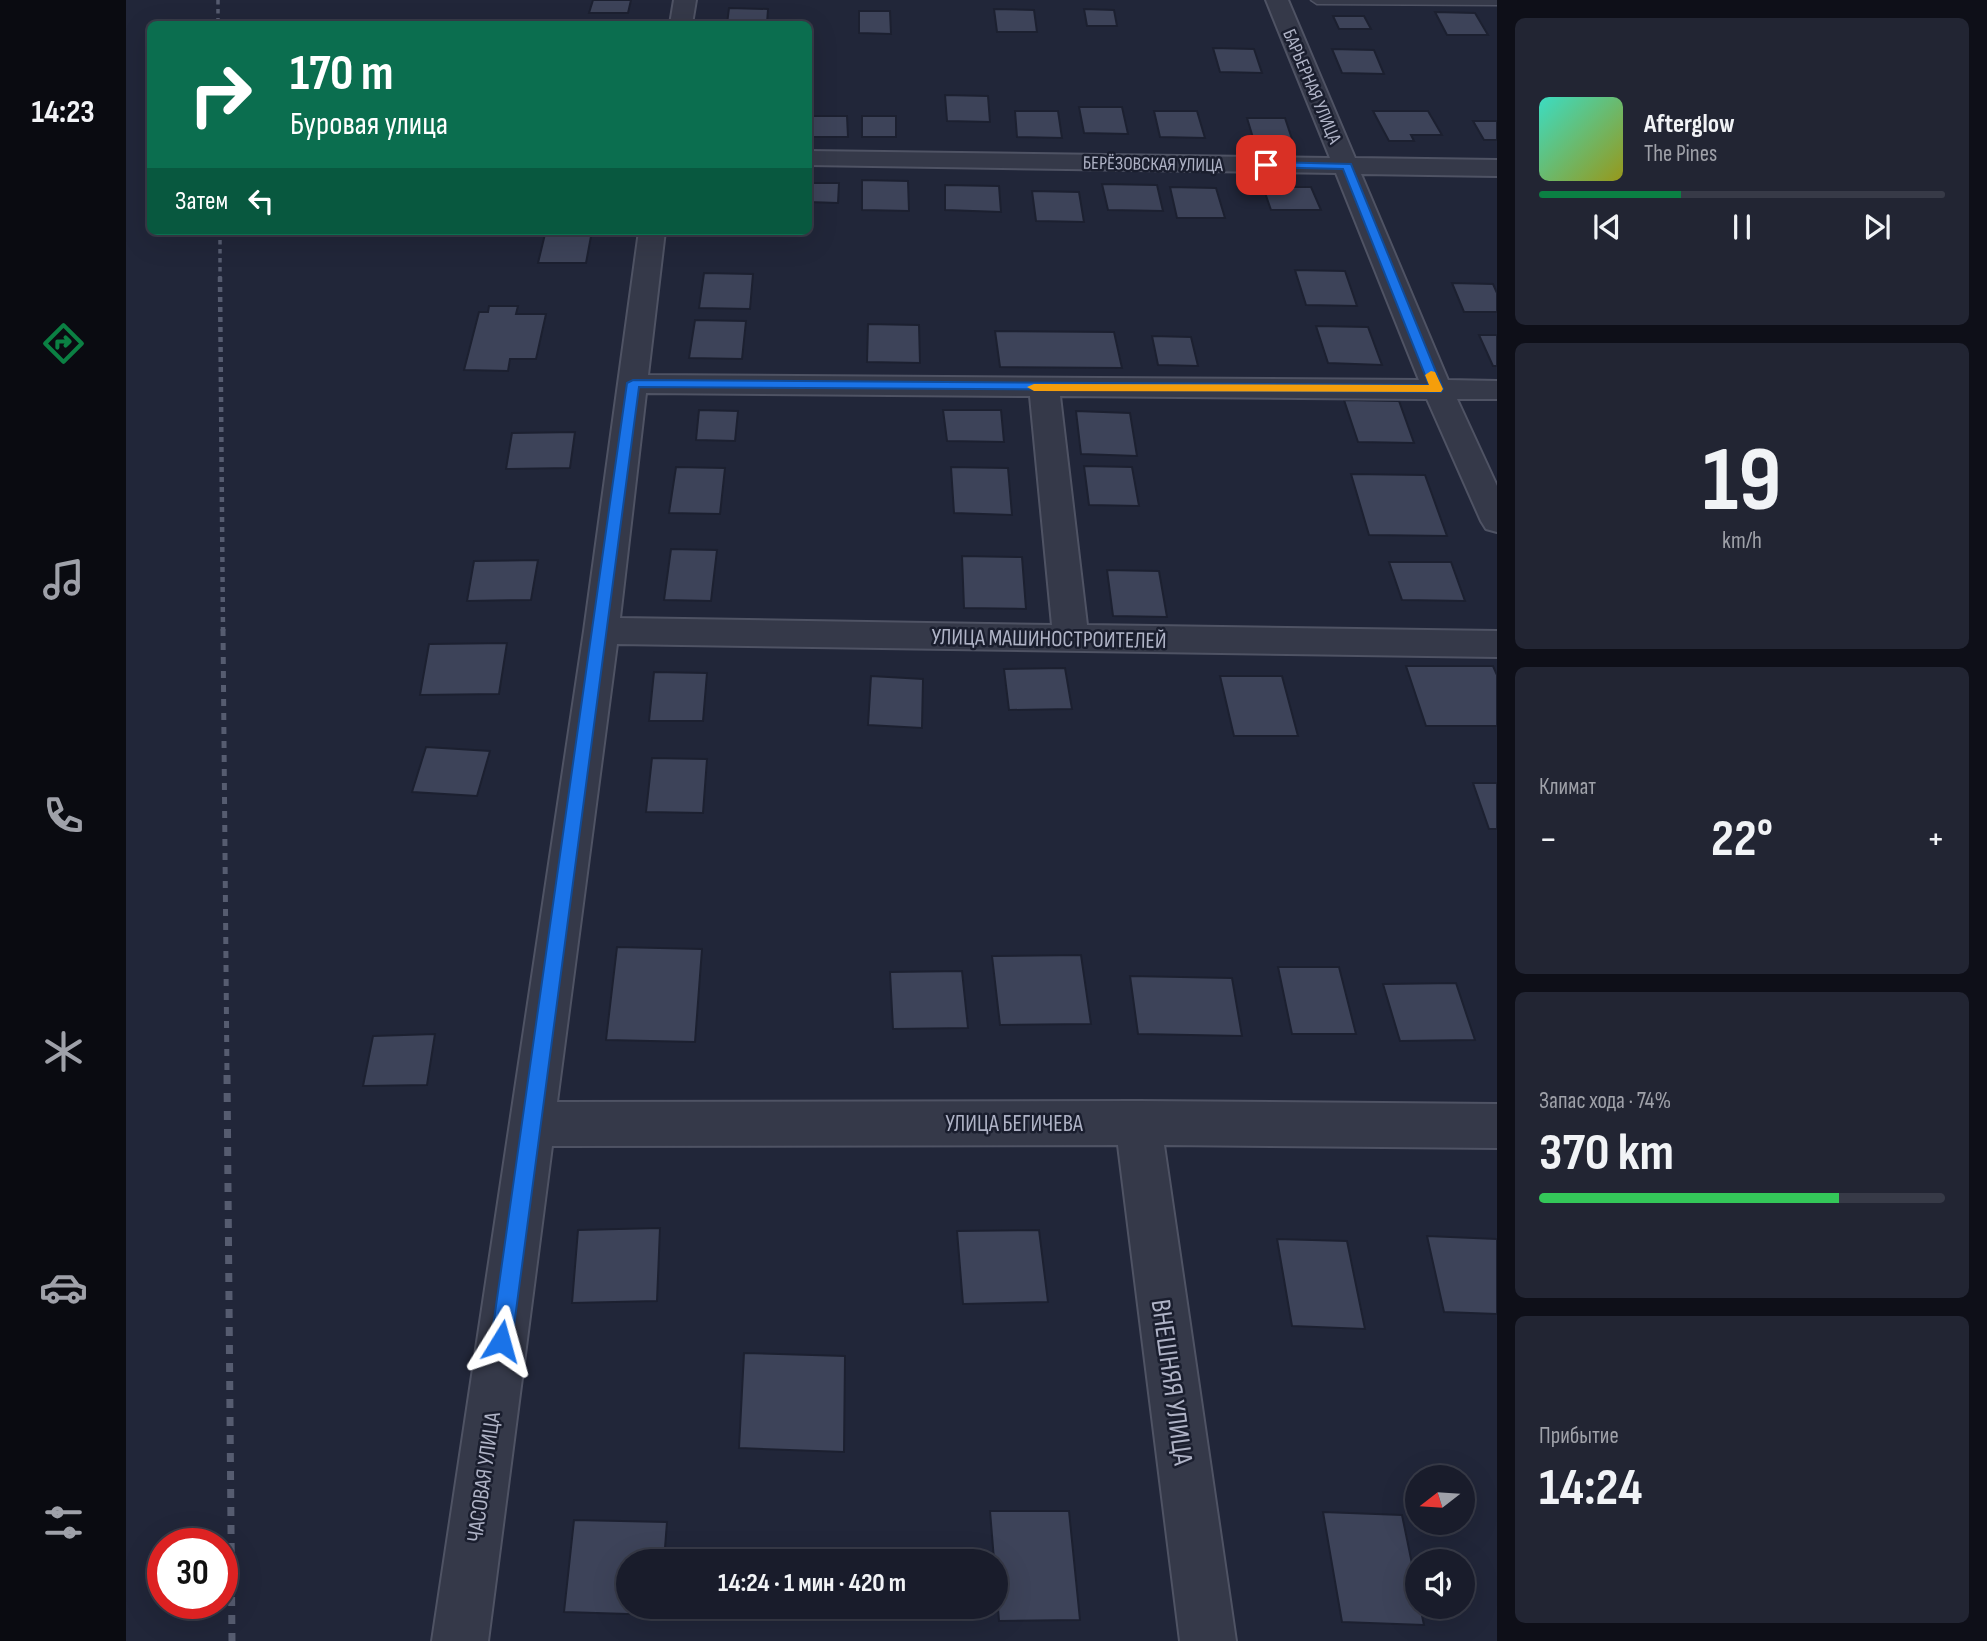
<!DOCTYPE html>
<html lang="ru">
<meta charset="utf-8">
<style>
body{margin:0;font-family:"Sofia Sans Condensed",sans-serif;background:#222533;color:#f1f3f6;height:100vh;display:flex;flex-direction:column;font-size:26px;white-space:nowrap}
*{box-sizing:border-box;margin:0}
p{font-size:23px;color:#9fa1a9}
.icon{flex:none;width:38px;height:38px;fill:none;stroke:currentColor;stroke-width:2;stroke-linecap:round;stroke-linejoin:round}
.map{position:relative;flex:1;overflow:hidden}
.details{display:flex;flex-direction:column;gap:18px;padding:18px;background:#0e0f18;width:490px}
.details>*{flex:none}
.hud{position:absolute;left:21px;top:21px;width:665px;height:214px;border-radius:10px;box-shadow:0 7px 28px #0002,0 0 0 2px #373a47;background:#0b6e4f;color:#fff;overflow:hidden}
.needle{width:46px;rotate:253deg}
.controls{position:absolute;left:1279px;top:1465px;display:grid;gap:14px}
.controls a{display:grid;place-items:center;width:70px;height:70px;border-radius:50%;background:#191c2b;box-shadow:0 7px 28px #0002,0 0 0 2px #373a47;font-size:35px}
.speed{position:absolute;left:21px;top:1528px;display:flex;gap:14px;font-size:35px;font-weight:700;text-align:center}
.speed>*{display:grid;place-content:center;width:91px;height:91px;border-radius:50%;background:#191c2b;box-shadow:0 7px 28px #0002,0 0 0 2px #373a47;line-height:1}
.speed .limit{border:10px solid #d22;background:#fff;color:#111}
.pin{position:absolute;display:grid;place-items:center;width:60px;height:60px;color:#fff;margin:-30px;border-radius:14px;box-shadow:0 4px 10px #0006}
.me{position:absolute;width:77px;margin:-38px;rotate:8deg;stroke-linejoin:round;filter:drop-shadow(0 0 5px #0008)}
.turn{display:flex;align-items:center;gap:24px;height:147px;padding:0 28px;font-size:32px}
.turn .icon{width:91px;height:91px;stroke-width:2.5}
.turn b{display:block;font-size:49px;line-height:60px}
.then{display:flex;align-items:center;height:66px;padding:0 28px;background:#0003;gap:14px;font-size:26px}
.big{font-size:52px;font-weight:700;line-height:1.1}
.details .card{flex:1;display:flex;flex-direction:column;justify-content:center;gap:10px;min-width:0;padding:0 24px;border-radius:10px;background:#222533}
.details .dial{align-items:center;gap:0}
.dial b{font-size:91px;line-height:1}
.song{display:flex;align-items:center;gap:21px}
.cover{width:84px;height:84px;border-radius:10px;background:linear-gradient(135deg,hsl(170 70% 55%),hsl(60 70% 35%))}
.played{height:7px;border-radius:4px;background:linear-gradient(90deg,#0b8043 35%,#373a47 35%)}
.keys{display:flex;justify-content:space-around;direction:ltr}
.heat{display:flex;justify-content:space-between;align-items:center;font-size:38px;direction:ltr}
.charge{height:10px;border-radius:5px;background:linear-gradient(90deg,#34c759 74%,#373a47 0)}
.trip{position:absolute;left:490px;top:1549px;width:392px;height:70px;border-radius:35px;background:#191c2b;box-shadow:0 7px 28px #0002,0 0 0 2px #373a47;font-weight:700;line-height:70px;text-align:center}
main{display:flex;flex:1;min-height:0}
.dock{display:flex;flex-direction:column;width:126px;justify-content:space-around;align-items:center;background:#0a0b11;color:#9fa1a9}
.dock .icon{width:49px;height:49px}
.dock .selected{color:#0b8043}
.dock b{font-size:32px;color:#f1f3f6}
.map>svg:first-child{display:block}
.building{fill:#3d4359;stroke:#1c2030;stroke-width:2}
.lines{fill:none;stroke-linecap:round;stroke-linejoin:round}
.service-casing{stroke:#4f5364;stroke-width:3}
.minor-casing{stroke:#4f5364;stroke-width:4}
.service{fill:#353949;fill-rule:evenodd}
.minor{fill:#353949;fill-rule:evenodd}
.rail-far3{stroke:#565c70;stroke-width:3.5;stroke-dasharray:4.5 4.5;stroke-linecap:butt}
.rail-far2{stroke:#565c70;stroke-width:4.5;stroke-dasharray:5 5;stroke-linecap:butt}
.rail-far1{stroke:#565c70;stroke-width:5;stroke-dasharray:7 7;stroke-linecap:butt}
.rail{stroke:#565c70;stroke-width:7;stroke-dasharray:9 9;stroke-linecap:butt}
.route{fill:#1a73e8;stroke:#114b97;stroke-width:2}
.slow{fill:#f59e0b}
.labels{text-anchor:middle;stroke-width:5;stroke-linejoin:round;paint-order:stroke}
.far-street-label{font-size:19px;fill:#afb3c6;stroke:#1a1e2e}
.street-label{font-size:23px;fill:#afb3c6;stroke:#1a1e2e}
.near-street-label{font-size:28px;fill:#afb3c6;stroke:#1a1e2e}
</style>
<main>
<nav class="dock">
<b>14:23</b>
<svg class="icon selected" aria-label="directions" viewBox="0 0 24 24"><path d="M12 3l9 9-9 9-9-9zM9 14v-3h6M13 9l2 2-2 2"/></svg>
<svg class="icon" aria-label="music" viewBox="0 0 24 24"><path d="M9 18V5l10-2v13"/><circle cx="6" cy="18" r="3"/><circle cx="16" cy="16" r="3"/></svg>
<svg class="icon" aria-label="phone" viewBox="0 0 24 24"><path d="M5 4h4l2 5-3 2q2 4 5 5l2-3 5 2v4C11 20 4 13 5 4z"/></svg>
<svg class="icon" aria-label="climate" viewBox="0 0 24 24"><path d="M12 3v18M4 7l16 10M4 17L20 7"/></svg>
<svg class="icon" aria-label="car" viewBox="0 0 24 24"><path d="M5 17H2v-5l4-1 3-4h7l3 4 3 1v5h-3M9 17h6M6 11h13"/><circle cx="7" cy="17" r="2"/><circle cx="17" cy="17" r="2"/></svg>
<svg class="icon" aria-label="filters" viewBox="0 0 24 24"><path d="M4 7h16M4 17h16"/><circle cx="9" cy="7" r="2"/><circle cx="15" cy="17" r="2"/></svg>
</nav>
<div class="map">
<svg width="1371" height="1641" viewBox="0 0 1371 1641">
<rect width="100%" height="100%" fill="#212639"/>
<!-- building -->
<path class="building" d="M467 0H505L502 13H463Z
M603 8 642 9 641 24H601Z
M868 9 908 10 911 32H871Z
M958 9 988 10 991 26H961Z
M733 11H764L765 34 733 33Z
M1309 12 1349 13 1362 35H1321Z
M1207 16H1238L1245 29H1213Z
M1087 48 1128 49 1136 73 1094 72Z
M1206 49 1248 50 1258 74 1216 73Z
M819 95 862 96 864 122 821 121Z
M953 107H996L1002 134 958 133Z
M889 111H932L936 138 891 137Z
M1028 111H1071L1079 138 1034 137Z
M1247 111H1302L1316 135H1285L1288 141H1263Z
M682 116H721L722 137H682Z
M736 116H770V137H736Z
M1121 118H1159L1167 142 1128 141Z
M1347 121H1371V140H1358Z
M736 180 782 181 783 211 736 210Z
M682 183H713L712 203 682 202Z
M976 184 1031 185 1037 211 982 210Z
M819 185 873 186 875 212 819 210Z
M1044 187 1090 188 1099 218H1051Z
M1137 187H1185L1195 210H1145Z
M906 191 953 192 958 222 910 221Z
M376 231H466L460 263H412L419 234H375Z
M1169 270 1219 271 1231 306 1180 305Z
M578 273 627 274 624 309 573 308Z
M1326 283 1367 284 1371 293V312H1338Z
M363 306H392L390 314H420L410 359H384L382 371 338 370 353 312H362Z
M569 320 620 321 616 359 563 358Z
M742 324 793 325 794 363 741 362Z
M1190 326 1242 327 1256 365 1202 363Z
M869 331 988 332 996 368 874 367Z
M1353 335H1371V366H1367Z
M1026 336 1065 337 1072 366 1032 365Z
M1218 400 1273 401 1288 443 1232 442Z
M573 410 612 411 609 441 570 440Z
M817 410H875L878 442 821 441Z
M950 411 1004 413 1011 456 955 454Z
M449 432 444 468 380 469 386 433Z
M958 466 1006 467 1013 506 963 505Z
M550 467 599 468 594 514 543 513Z
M825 467 882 468 886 515 828 513Z
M1225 474 1299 475 1321 536 1243 535Z
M545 549 591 550 585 601 538 600Z
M836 556 896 557 900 609 838 608Z
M412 560 405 600 341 601 348 561Z
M1263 562H1325L1339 601 1276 600Z
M981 570 1033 571 1041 617 987 616Z
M381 643 373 694 294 695 303 644Z
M1280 666H1367L1371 675V726H1300Z
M939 668 946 709 883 710 878 669Z
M528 672 581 673 577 721H523Z
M745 676 797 679 796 728 742 725Z
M1094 676H1156L1172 736H1108Z
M300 747 364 751 351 796 286 792Z
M526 758 581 759 577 813 520 812Z
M1347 783H1371V829H1363Z
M491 947 576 949 569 1042 480 1040Z
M955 955 965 1024 874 1025 866 956Z
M1152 967H1213L1230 1034H1166Z
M836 971 842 1028 767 1029 764 972Z
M1004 976 1106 978 1116 1036 1012 1034Z
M1330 983 1349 1040 1274 1041 1257 984Z
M309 1034 301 1085 237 1086 247 1036Z
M534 1228 531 1301 446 1303 452 1230Z
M913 1230 922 1302 837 1304 831 1231Z
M1301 1236 1371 1239V1314L1318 1312Z
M1151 1239 1221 1241 1239 1329 1166 1326Z
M618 1353 719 1356 718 1452 613 1448Z
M864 1511H943L954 1620 873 1621Z
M1197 1512 1276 1515 1292 1593V1606H1294L1298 1625 1216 1622Z
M448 1520 541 1522 538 1561H502V1606H534V1615L438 1612Z"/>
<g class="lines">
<!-- service casing -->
<g class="service-casing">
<path id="service" d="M1185 0H1371V5L1191 4Z"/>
</g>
<!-- minor casing -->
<g class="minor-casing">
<path id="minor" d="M548 0H570L566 24H544Z
M1140 0H1162L1229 158 1371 160V176L1235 174 1322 380 1371 381V399H1331L1371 486V532L1360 529 1355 521 1301 399 934 396 961 625 1371 631V657L491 644 431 1102 1012 1101 1371 1104V1148L1038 1145 1110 1641H1054L992 1145 426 1146 362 1641H306L458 631 513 231H539L522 375 1293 380 1210 173 682 165V151L1204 158ZM520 393 904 396 926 625 494 618Z"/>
</g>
<!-- service -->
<use href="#service" class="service"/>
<!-- minor -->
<use href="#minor" class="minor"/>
<!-- rail-far3 -->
<path class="rail-far3" d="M92 0V24
M94 231V279"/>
<!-- rail-far2 -->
<path class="rail-far2" d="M94 277 97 631"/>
<!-- rail-far1 -->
<path class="rail-far1" d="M97 629 101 1077"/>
<!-- rail -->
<path class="rail" d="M101 1075 106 1641"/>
</g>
<!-- route -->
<path class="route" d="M1140 162 1225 164 1317 389 1315 392 513 387 386 1341 383 1349 375 1352 368 1349 365 1341 501 383 507 380 1303 385 1217 169 1137 167V163Z"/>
<!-- slow -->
<path class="slow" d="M1305 371 1309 372 1317 389 1315 392 908 391 901 387 908 384 1303 385 1299 375Z"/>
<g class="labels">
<!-- far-street labels -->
<g class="far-street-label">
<text transform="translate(1187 86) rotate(67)" y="7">БАРЬЕРНАЯ УЛИЦА</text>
<text transform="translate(1027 163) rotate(1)" y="7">БЕРЁЗОВСКАЯ УЛИЦА</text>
</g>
<!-- street labels -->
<g class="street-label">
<text transform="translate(923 638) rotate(1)" y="8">УЛИЦА МАШИНОСТРОИТЕЛЕЙ</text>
<text x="888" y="1131">УЛИЦА БЕГИЧЕВА</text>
<text transform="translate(357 1477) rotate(-82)" y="8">ЧАСОВАЯ УЛИЦА</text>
</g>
<!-- near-street labels -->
<g class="near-street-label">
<text transform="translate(1047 1382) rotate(82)" y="10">ВНЕШНЯЯ УЛИЦА</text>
</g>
</g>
</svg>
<div class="controls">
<a><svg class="needle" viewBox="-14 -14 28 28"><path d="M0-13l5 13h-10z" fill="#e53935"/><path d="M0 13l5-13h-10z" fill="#9fa1a9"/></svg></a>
<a><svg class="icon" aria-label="sound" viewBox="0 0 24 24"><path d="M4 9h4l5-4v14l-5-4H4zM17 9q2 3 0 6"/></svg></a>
</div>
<div class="speed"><div class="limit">30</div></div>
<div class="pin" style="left:1140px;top:165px;background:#d93025"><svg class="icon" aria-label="arrive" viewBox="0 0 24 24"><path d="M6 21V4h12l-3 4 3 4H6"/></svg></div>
<svg class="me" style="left:375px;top:1341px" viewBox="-20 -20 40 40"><path d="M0-17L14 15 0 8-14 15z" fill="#1a73e8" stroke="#fff" stroke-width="4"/></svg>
<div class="trip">14:24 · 1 мин · 420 m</div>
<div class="hud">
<div class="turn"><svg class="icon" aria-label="right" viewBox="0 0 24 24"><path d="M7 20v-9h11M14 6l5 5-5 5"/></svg><div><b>170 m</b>Буровая улица</div></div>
<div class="then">Затем<svg class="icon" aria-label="left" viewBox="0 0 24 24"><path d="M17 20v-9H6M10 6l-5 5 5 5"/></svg></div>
</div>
</div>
<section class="details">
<div class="card">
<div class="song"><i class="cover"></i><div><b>Afterglow</b><p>The Pines</p></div></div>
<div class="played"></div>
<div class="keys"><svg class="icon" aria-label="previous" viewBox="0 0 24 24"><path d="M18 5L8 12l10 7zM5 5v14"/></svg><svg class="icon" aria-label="pause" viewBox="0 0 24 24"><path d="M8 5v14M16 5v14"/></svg><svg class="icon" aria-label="next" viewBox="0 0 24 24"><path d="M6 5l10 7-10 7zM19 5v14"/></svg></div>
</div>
<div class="card dial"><b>19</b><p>km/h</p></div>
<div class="card"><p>Климат</p>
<div class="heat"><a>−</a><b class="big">22°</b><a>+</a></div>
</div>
<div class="card"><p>Запас хода · 74%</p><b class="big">370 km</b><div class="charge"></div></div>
<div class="card"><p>Прибытие</p><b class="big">14:24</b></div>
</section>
</main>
